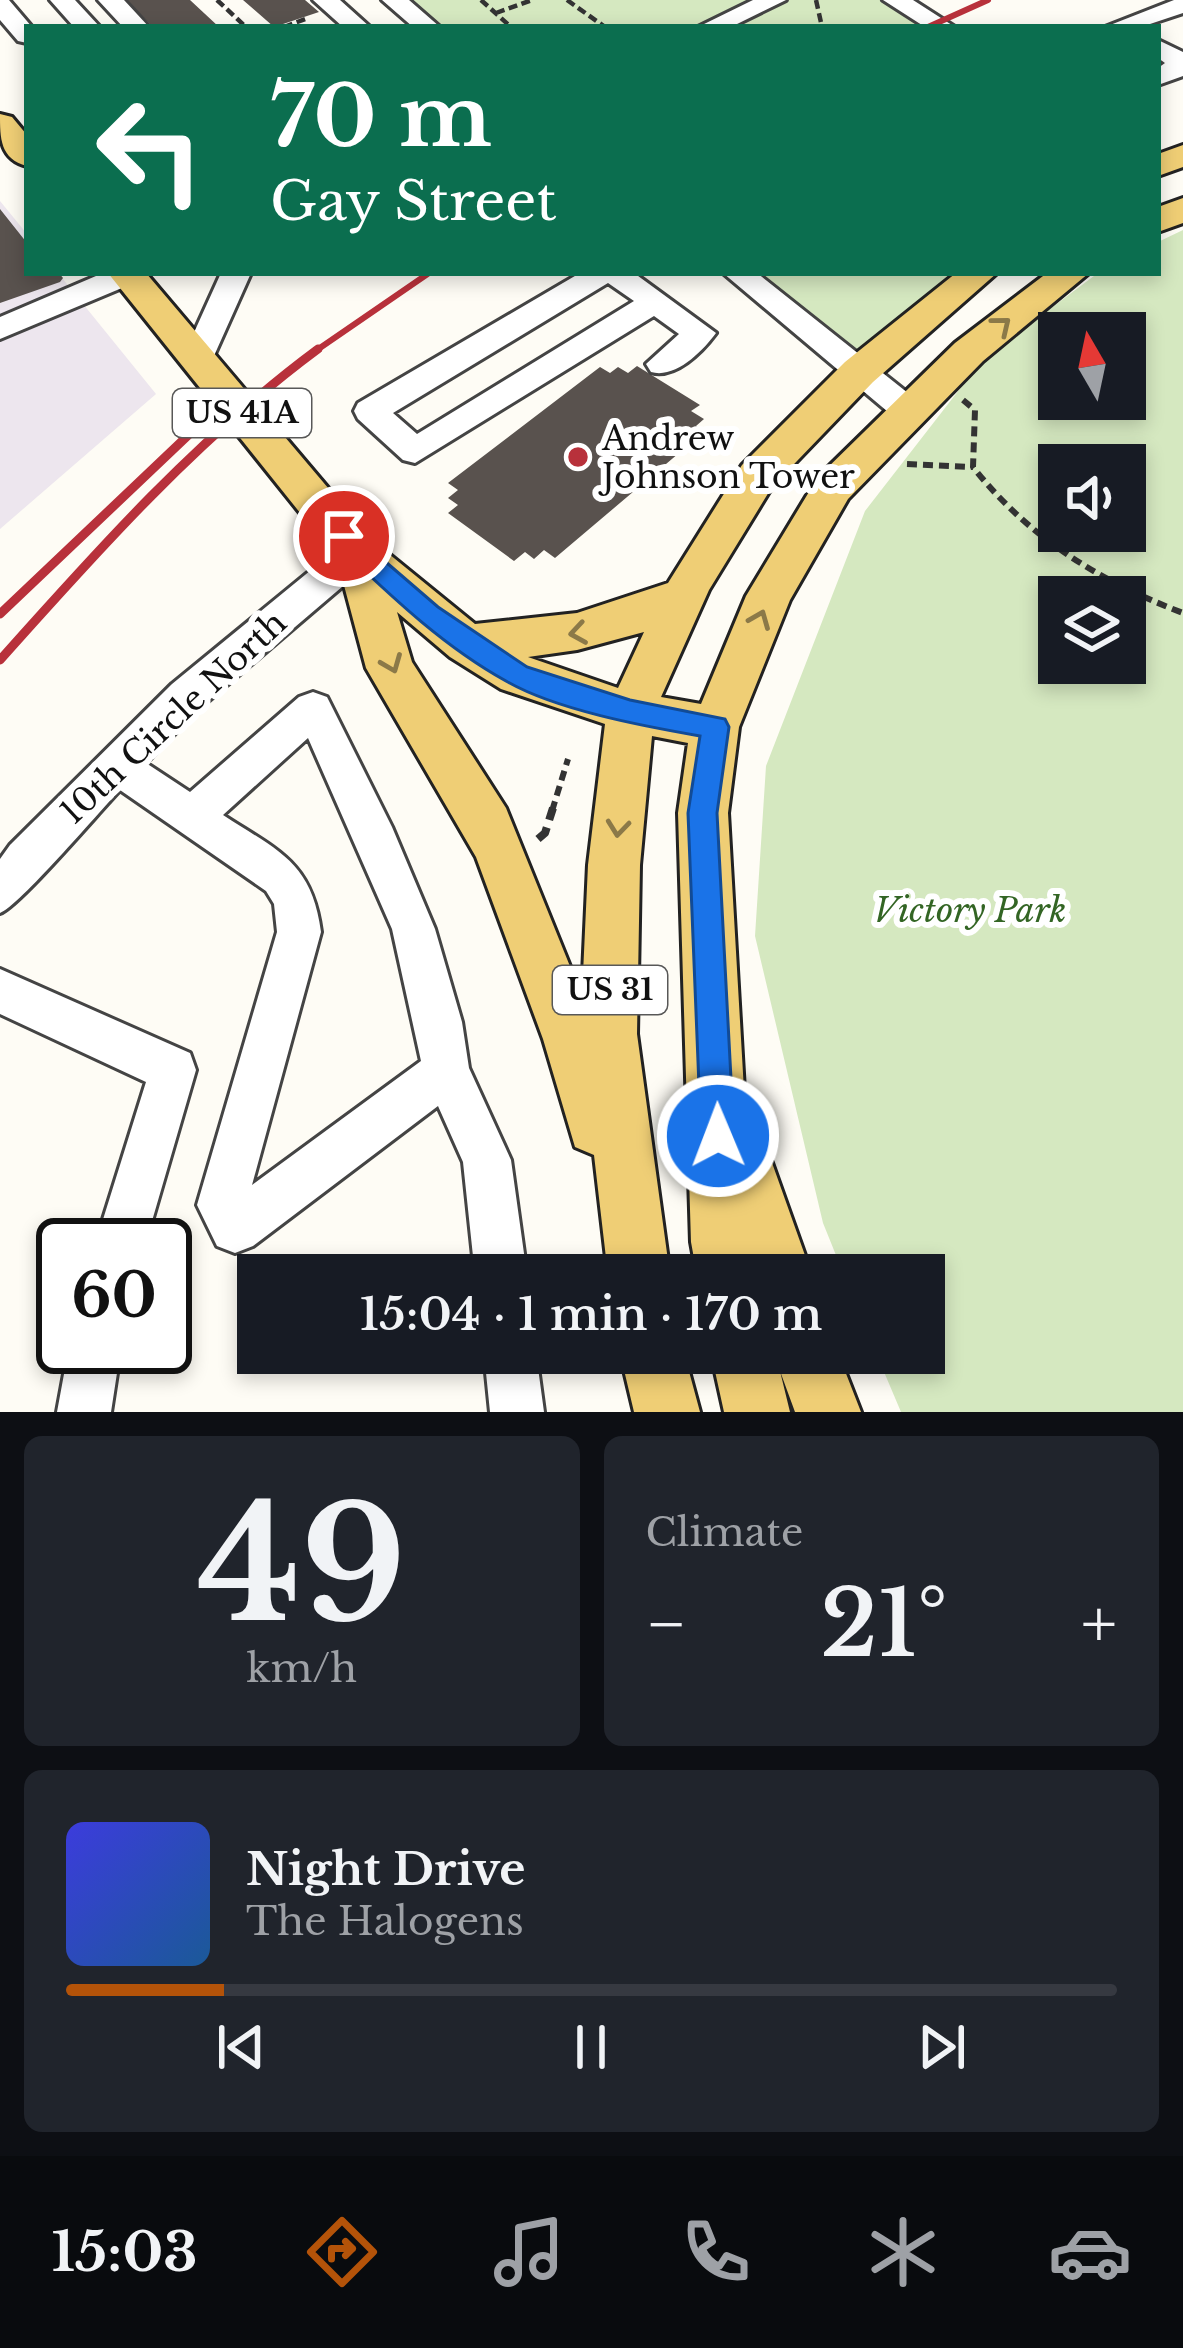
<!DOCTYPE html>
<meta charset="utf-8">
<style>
body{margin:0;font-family:"Libre Baskerville",serif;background:#20242c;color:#f1f3f6;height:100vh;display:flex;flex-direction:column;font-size:45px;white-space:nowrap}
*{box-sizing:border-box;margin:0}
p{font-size:39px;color:#9ea1a6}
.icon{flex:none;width:66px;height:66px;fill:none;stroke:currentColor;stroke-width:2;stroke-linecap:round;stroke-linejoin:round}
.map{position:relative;height:1412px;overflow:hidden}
.sheet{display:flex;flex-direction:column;gap:24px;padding:24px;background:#0d0f14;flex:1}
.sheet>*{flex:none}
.banner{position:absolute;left:24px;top:24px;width:1137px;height:252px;border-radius:0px;box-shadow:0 6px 18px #0003;background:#0b6e4f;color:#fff;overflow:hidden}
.needle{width:78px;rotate:351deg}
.tools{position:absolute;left:1038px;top:312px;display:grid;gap:24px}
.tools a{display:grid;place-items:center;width:108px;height:108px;border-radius:0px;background:#171b24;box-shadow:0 6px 18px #0003;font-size:60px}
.speed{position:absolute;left:36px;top:1218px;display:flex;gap:24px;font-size:60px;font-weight:700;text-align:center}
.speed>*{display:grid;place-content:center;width:156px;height:156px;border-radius:50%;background:#171b24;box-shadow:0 6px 18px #0003;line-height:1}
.speed .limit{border:6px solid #111;border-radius:18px;background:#fff;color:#111}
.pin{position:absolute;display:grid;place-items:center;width:102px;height:102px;color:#fff;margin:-51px;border:6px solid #fff;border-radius:50%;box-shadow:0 3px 12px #0007}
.me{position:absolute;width:132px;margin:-66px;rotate:359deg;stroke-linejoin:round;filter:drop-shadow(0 0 9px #0008)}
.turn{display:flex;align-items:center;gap:42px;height:252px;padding:0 48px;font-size:54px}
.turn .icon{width:156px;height:156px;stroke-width:2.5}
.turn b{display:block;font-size:84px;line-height:102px}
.big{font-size:90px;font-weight:600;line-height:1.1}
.sheet .widget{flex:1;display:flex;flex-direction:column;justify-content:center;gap:18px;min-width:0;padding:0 42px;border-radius:18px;background:#20242c}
.sheet .dial{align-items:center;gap:0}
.dial b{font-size:156px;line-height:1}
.song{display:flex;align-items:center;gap:36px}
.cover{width:144px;height:144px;border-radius:18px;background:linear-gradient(135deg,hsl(240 70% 55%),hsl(210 70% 35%))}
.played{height:12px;border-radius:6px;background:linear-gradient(90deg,#b45309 15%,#363941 15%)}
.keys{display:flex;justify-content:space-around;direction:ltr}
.heat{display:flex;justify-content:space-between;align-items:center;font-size:66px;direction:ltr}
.sheet .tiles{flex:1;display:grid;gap:24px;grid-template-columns:1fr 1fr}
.widget:last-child{grid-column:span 2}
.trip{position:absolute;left:237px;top:1254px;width:708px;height:120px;border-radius:0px;background:#171b24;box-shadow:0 6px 18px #0003;font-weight:600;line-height:120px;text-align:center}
.tab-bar{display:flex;height:192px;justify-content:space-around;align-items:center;background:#090b0e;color:#9ea1a6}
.tab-bar .icon{width:84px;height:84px}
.tab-bar .on{color:#b45309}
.tab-bar b{font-size:54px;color:#f1f3f6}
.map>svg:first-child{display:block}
.industrial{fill:#ede6ee}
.green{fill:#d5e8c0;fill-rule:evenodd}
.building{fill:#59524e}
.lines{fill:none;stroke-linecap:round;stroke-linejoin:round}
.minor-casing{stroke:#444;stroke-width:6}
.major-casing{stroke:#222;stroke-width:6}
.path-far2{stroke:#333;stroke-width:4.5;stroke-dasharray:9 4.5;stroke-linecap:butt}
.path-far1{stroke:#333;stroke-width:6;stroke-dasharray:10 6;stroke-linecap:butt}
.path{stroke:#333;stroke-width:8;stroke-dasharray:15 8;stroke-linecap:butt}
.minor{fill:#fff;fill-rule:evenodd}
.major{fill:#efce75;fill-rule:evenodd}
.rail-far1{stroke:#b8313b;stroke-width:6}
.rail{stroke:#b8313b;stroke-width:9}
.oneway{stroke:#8b7948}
.route{fill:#1a73e8;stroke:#114b97;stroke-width:3}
.poi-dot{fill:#b8313b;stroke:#fff;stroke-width:4.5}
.labels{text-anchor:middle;stroke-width:12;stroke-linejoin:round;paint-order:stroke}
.shield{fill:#fff;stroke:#585858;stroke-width:3}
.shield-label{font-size:30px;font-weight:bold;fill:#111}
.poi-label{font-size:33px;fill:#111;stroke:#fff;text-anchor:start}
.street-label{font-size:33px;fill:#111;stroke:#fff}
.park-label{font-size:33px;font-style:italic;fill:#336524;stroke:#fff}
</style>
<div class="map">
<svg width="1183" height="1412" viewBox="0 0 1183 1412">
<rect width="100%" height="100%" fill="#fefcf5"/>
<!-- industrial -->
<path class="industrial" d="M0 201 27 234V273H58L156 394 0 529Z"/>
<!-- green -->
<path class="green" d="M394 0H895L943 27H428Z
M1183 230V1412H901L876 1353H924V1275H844L823 1223 755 936 766 766 865 511 983 359 1098 273H1158V242ZM1059 333H1125V399H1059ZM1059 465H1125V531H1059ZM1059 597H1125V663H1059Z
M738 273H979L859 372Z"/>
<!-- building -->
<path class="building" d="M126 0H190L219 27H153Z
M243 0H305L319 12 274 27Z
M0 209 27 243V273H59L63 278 60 282 0 303Z
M637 366 700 405 691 411 704 419 696 426 705 431 555 558 544 550 534 559 525 552 514 561 448 513 458 505 448 498 458 490 448 483 600 367 610 373 618 367 628 373Z"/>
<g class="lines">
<!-- minor casing -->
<g class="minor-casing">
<path id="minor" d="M0 0H9L32 27H27V43L18 41 0 20Z
M50 0H75L100 27H74Z
M98 0H124L149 27H123Z
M313 0H340L370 27H343Z
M382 0H409L440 27H413Z
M753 0H786L731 27H698Z
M883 0H913L955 27H925Z
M1174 0H1183V13L1141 27H1105Z
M1158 40 1183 52V76L1158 85V68L1165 63 1158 58Z
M103 273H145L141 280 0 339V317Z
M221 273H251L209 367H187L182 359Z
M580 273H634L716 333C702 352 675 379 651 372L646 364 679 334 654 316 415 463 403 460 358 419 354 411 358 403ZM608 283 634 301 417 434 393 413Z
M723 273H757L918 401 922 409 918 417H894Z
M357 539 370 543 375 553 370 563 200 708 146 763 190 792 299 697 313 692 327 697 392 827 435 929 462 1022 469 1068 511 1160 527 1275H475L463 1162 438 1106 253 1246 235 1253 217 1246 197 1205 277 932 274 904 266 891 120 790C98 813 19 906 0 913V859L10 845 172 684 344 543ZM308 738 392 929 421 1061 252 1185 321 932C312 862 278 851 223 815Z
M0 969 190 1053 196 1070 145 1245H95L146 1082 0 1014Z
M69 1347H121L111 1412H57Z
M484 1353H536L544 1412H490Z"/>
</g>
<!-- major casing -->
<g class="major-casing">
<path id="major" d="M0 114 12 117 27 135V166C0 159 0 138 0 114Z
M1183 145V167L1158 176V154Z
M1183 198V223L1158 232V207Z
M108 273H146L373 541 475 624 577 613 668 583 742 465 845 362 956 273H997L873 382 772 487 709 590 661 697 701 704 746 596 818 477 955 343 1047 273H1089L983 361 848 499 790 600 739 727 728 813 745 1108 752 1111 761 1132 812 1275H697L691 1242 678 813 688 743 652 736 640 865 637 1034 670 1275H608L594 1155 575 1147 543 1039 476 857 366 668 337 559ZM397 612 450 657 501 689 605 724 588 865 582 996 506 808 412 662ZM644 632 618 688 528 657 577 650Z
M620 1353H684L700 1412H634Z
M711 1353H838L861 1412H795L780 1371 790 1412H724Z"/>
</g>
<!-- path-far2 -->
<path class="path-far2" d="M217 0 246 27
M481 0 511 27
M567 0 605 27
M816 0 822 27
M496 13 532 0
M284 27 308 18"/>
<!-- path-far1 -->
<path class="path-far1" d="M963 400 975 410 973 467C1029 538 1099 581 1183 613
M907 464 973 467
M552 811 568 759"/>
<!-- path -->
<path class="path" d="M538 839 545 833 553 808"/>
<!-- minor -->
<use href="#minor" class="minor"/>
<!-- major -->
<use href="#major" class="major"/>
<!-- rail-far1 -->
<path class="rail-far1" d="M928 27 988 0
M314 352 429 273"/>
<!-- rail -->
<path class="rail" d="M0 614 200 424
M0 660C98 550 199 437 318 349"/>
</g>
<!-- one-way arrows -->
<defs><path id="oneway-chevron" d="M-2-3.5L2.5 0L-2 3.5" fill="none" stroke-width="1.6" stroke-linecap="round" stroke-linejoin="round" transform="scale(3)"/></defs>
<g class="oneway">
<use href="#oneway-chevron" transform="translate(1002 325) rotate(-39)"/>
<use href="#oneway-chevron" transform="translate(760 619) rotate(-68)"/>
<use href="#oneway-chevron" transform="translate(578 633) rotate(171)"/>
<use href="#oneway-chevron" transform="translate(392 664) rotate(68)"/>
<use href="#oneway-chevron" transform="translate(618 828) rotate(96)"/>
</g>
<!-- route -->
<path class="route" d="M344 526 438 607 527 667 630 700 725 719 729 727 717 813 734 1136 730 1147 718 1152 706 1147 701 1136 688 813 700 736C643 726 556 710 506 681 441 645 388 593 335 543L331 536Z"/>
<!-- markers -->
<circle class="poi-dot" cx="578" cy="457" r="12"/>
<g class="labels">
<!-- shield labels -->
<g class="shield">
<rect x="173" y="389" width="138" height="48" rx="9"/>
<rect x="553" y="966" width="114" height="48" rx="9"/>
</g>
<g class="shield-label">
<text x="242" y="423">US 41A</text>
<text x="610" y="1000">US 31</text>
</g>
<!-- poi labels -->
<g class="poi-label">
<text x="602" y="450">Andrew<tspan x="602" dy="38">Johnson Tower</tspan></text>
</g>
<!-- street labels -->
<g class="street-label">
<text transform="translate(173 717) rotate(-43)" y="12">10th Circle North</text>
</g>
<!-- park labels -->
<g class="park-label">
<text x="970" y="922">Victory Park</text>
</g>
</g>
</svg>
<div class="tools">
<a><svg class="needle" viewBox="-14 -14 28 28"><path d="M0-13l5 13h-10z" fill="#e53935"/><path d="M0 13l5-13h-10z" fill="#9ea1a6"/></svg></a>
<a><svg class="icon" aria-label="sound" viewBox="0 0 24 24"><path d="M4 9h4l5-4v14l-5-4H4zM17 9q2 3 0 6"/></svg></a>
<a><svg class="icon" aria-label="layers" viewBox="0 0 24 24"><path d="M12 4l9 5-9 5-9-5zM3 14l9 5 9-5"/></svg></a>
</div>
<div class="speed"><div class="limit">60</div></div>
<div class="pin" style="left:344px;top:536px;background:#d93025"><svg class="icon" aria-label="arrive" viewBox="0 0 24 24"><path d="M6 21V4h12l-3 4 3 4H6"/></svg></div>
<svg class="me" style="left:718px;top:1136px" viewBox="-20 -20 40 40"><circle r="17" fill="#1a73e8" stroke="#fff" stroke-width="3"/><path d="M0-11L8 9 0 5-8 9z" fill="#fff"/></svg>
<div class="trip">15:04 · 1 min · 170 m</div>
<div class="banner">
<div class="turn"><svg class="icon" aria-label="left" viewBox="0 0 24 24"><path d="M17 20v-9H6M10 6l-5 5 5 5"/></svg><div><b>70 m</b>Gay Street</div></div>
</div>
</div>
<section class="sheet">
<div class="tiles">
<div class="widget dial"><b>49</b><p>km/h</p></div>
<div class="widget"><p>Climate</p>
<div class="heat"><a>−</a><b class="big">21°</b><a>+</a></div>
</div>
<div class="widget">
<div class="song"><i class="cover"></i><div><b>Night Drive</b><p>The Halogens</p></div></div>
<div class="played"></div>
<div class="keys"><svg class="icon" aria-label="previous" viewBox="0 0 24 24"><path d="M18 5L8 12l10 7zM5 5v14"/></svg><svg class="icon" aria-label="pause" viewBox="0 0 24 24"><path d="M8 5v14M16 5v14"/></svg><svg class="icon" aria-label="next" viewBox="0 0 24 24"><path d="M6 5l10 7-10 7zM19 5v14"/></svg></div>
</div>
</div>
</section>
<nav class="tab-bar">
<b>15:03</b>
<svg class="icon on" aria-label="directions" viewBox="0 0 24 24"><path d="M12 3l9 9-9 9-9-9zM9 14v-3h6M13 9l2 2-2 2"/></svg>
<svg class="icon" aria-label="music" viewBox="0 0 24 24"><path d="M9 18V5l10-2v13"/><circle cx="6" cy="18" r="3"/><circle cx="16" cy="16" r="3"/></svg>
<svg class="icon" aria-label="phone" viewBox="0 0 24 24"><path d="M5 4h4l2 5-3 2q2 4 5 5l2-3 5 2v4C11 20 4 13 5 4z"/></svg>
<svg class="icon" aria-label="climate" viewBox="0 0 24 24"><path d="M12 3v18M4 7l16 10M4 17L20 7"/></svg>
<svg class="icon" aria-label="car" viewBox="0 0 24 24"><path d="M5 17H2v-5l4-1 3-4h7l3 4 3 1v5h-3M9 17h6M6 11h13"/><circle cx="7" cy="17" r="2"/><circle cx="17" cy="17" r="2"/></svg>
</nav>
